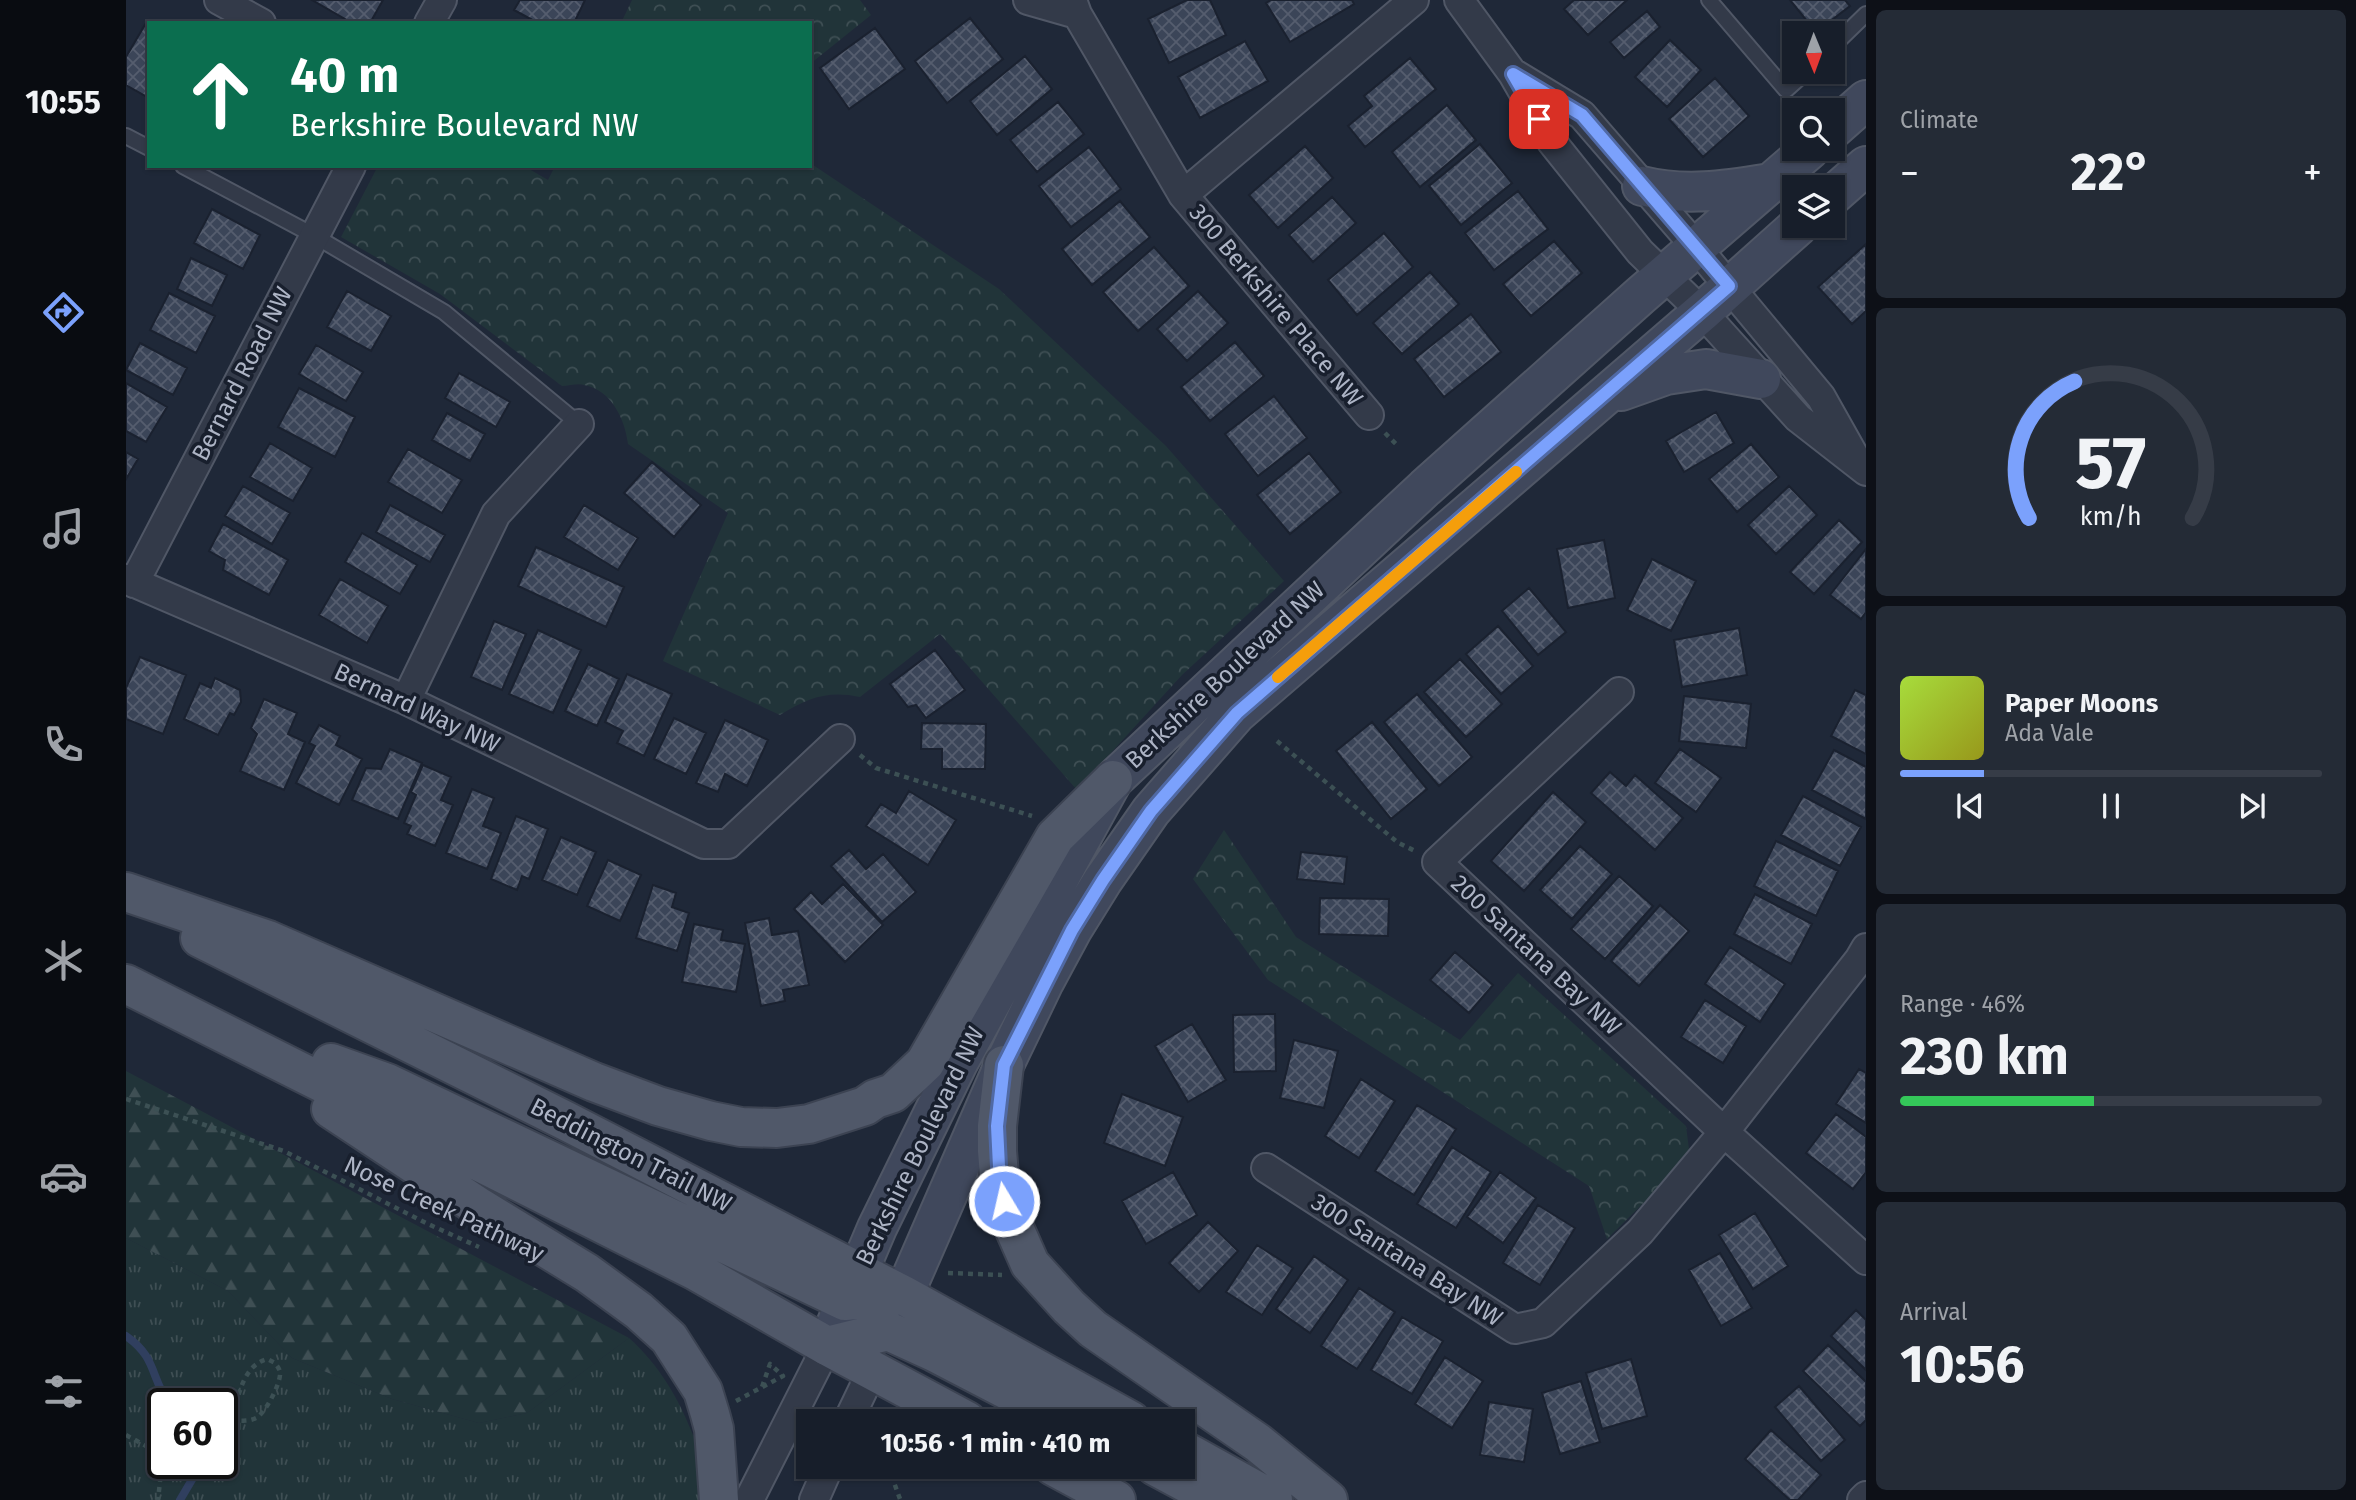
<!DOCTYPE html>
<meta charset="utf-8">
<style>
body{margin:0;font-family:"Fira Sans",sans-serif;background:#242b36;color:#f1f3f6;height:100vh;display:flex;flex-direction:column;font-size:26px;white-space:nowrap}
*{box-sizing:border-box;margin:0}
p{font-size:23px;color:#9ea2a8}
.icon{flex:none;width:38px;height:38px;fill:none;stroke:currentColor;stroke-width:2;stroke-linecap:round;stroke-linejoin:round}
.map{position:relative;flex:1;overflow:hidden}
.drawer{display:flex;flex-direction:column;gap:10px;padding:10px;background:#0d1017;width:490px}
.drawer>*{flex:none}
.hud{position:absolute;left:21px;top:21px;width:665px;height:147px;border-radius:0px;box-shadow:0 2px 5px #0004,0 0 0 2px #363c47;background:#0b6e4f;color:#fff;overflow:hidden}
.needle{width:46px;rotate:179deg}
.fabs{position:absolute;left:1656px;top:21px;display:grid;gap:14px}
.fabs a{display:grid;place-items:center;width:63px;height:63px;border-radius:0px;background:#171e2a;box-shadow:0 2px 5px #0004,0 0 0 2px #363c47;font-size:35px}
.speed{position:absolute;left:21px;top:1388px;display:flex;gap:14px;font-size:35px;font-weight:700;text-align:center}
.speed>*{display:grid;place-content:center;width:91px;height:91px;border-radius:50%;background:#171e2a;box-shadow:0 2px 5px #0004,0 0 0 2px #363c47;line-height:1}
.speed .limit{border:4px solid #111;border-radius:10px;background:#fff;color:#111}
.pin{position:absolute;display:grid;place-items:center;width:60px;height:60px;color:#fff;margin:-30px;border-radius:14px;box-shadow:0 4px 10px #0006}
.me{position:absolute;width:77px;margin:-38px;rotate:351deg;stroke-linejoin:round;filter:drop-shadow(0 0 5px #0008)}
.turn{display:flex;align-items:center;gap:24px;height:147px;padding:0 28px;font-size:32px}
.turn .icon{width:91px;height:91px;stroke-width:2.5}
.turn b{display:block;font-size:49px;line-height:60px}
.big{font-size:52px;font-weight:700;line-height:1.1}
.drawer .card{flex:1;display:flex;flex-direction:column;justify-content:center;gap:10px;min-width:0;padding:0 24px;border-radius:10px;background:#242b36}
.drawer .dial{align-items:center;gap:0}
.dial svg{height:182px;overflow:visible;fill:none;stroke:#363c47;stroke-width:7;stroke-linecap:round;text-anchor:middle}
.dial text{fill:#f1f3f6;stroke:none}
.song{display:flex;align-items:center;gap:21px}
.cover{width:84px;height:84px;border-radius:10px;background:linear-gradient(135deg,hsl(80 70% 55%),hsl(60 70% 35%))}
.played{height:7px;border-radius:4px;background:linear-gradient(90deg,#7ba1fc 20%,#363c47 20%)}
.keys{display:flex;justify-content:space-around;direction:ltr}
.heat{display:flex;justify-content:space-between;align-items:center;font-size:38px;direction:ltr}
.charge{height:10px;border-radius:5px;background:linear-gradient(90deg,#34c759 46%,#363c47 0)}
.trip{position:absolute;left:670px;top:1409px;width:399px;height:70px;border-radius:0px;background:#171e2a;box-shadow:0 2px 5px #0004,0 0 0 2px #363c47;font-weight:700;line-height:70px;text-align:center}
main{display:flex;flex:1;min-height:0}
.tabs{display:flex;flex-direction:column;width:126px;justify-content:space-around;align-items:center;background:#090c11;color:#9ea2a8}
.tabs .icon{width:49px;height:49px}
.tabs .selected{color:#7ba1fc}
.tabs b{font-size:32px;color:#f1f3f6}
.map>svg:first-child{display:block}
.grass{fill:url(#grass-tufts);fill-rule:evenodd}
.forest{fill:url(#forest-firs)}
.park{fill:url(#park-crowns)}
.lines{fill:none;stroke-linecap:round;stroke-linejoin:round}
.stream{stroke:#303f5f;stroke-width:8}
.building{fill:url(#building-cross-hatch);stroke:#1a212f;stroke-width:2}
.lane-casing{stroke:#505766;stroke-width:18}
.street-casing{stroke:#505766;stroke-width:32}
.secondary-casing{stroke:#505766;stroke-width:42}
.primary-casing{stroke:#3c4352;stroke-width:42}
.path{stroke:#3c5054;stroke-width:4.5;stroke-dasharray:5 5;stroke-linecap:butt}
.lane{stroke:#333a49;stroke-width:14}
.street{stroke:#333a49;stroke-width:28}
.secondary{stroke:#40485c;stroke-width:38}
.primary{stroke:#505869;stroke-width:38}
.route-casing{stroke:#5069a4;stroke-width:18}
.route{stroke:#7ba1fc;stroke-width:12}
.slow{stroke:#f59e0b;stroke-width:12}
.labels{text-anchor:middle;stroke-width:7;stroke-linejoin:round;paint-order:stroke}
.street-label{font-size:24px;fill:#adb4c5;stroke:#181f2d}
</style>
<main>
<nav class="tabs">
<b>10:55</b>
<svg class="icon selected" aria-label="directions" viewBox="0 0 24 24"><path d="M12 3l9 9-9 9-9-9zM9 14v-3h6M13 9l2 2-2 2"/></svg>
<svg class="icon" aria-label="music" viewBox="0 0 24 24"><path d="M9 18V5l10-2v13"/><circle cx="6" cy="18" r="3"/><circle cx="16" cy="16" r="3"/></svg>
<svg class="icon" aria-label="phone" viewBox="0 0 24 24"><path d="M5 4h4l2 5-3 2q2 4 5 5l2-3 5 2v4C11 20 4 13 5 4z"/></svg>
<svg class="icon" aria-label="climate" viewBox="0 0 24 24"><path d="M12 3v18M4 7l16 10M4 17L20 7"/></svg>
<svg class="icon" aria-label="car" viewBox="0 0 24 24"><path d="M5 17H2v-5l4-1 3-4h7l3 4 3 1v5h-3M9 17h6M6 11h13"/><circle cx="7" cy="17" r="2"/><circle cx="17" cy="17" r="2"/></svg>
<svg class="icon" aria-label="filters" viewBox="0 0 24 24"><path d="M4 7h16M4 17h16"/><circle cx="9" cy="7" r="2"/><circle cx="15" cy="17" r="2"/></svg>
</nav>
<div class="map">
<svg width="1740" height="1500" viewBox="0 0 1740 1500">
<defs>
<pattern id="grass-tufts" width="24" height="20" patternUnits="userSpaceOnUse" patternTransform="scale(1.75)"><rect width="24" height="20" fill="#213439"/><path d="M3 7l-1-3M5 7V3M7 7l1-3M15 17l-1-3M17 17v-4M19 17l1-3" fill="none" stroke="#3f4f54"/></pattern>
<pattern id="forest-firs" width="22" height="20" patternUnits="userSpaceOnUse" patternTransform="scale(1.75)"><rect width="22" height="20" fill="#213439"/><path d="M5 1l3.5 6h-7zM16 11l3.5 6h-7z" fill="#3f4f54"/></pattern>
<pattern id="park-crowns" width="20" height="18" patternUnits="userSpaceOnUse" patternTransform="scale(1.75)"><rect width="20" height="18" fill="#213439"/><path d="M2 6a3 3 0 1 1 6 0M12 15a3 3 0 1 1 6 0" fill="none" stroke="#3f4f54"/></pattern>
<pattern id="building-cross-hatch" width="8" height="8" patternUnits="userSpaceOnUse" patternTransform="scale(1.75)"><rect width="8" height="8" fill="#3b4558"/><path d="M0 0l8 8M0 8l8-8" fill="none" stroke="#555d6e"/></pattern>
</defs>
<rect width="100%" height="100%" fill="#1f2838"/>
<!-- grass -->
<path class="grass" d="M0 1238 102 1291 166 1358 266 1399 353 1423 401 1413 503 1338C533 1365 552 1397 567 1435L574 1438 581 1500H0ZM37 1404H96V1463H37Z"/>
<!-- forest -->
<path class="forest" d="M0 1071 503 1338 401 1413 353 1423 266 1399 166 1358 102 1291 0 1238Z"/>
<!-- park -->
<path class="park" d="M506 0H734L745 15 684 64V23H495Z
M684 163 873 289 1040 446 1158 581 1056 675 951 790 814 634 734 697C702 690 681 698 654 715L537 661 602 513 502 444C499 420 486 390 458 385 452 383 443 386 436 386L314 294 215 237 252 166H398L422 180 429 166H684Z
M1098 830 1170 937 1334 1040 1392 973 1560 1126 1564 1157 1481 1239 1463 1186 1142 980 1067 879Z"/>
<g class="lines">
<!-- stream -->
<path class="stream" d="M0 1336C32 1358 24 1379 44 1404
M54 1500 67 1478 71 1463"/>
</g>
<!-- building -->
<path class="building" d="M186 0H257L244 23H226Z
M394 0H459L448 23H412L388 10Z
M1061 0H1084L1100 35 1043 63 1022 19Z
M1145 0H1226L1228 4 1164 42 1140 3Z
M1448 0H1501L1462 35 1438 9Z
M1664 0H1719L1724 6 1690 32Z
M1521 11 1534 27 1498 58 1484 42Z
M844 18 877 59 821 103 789 61Z
M20 23 23 25V98L0 85V57Z
M749 28 779 69 723 109 694 68Z
M1544 40 1575 70 1541 107 1509 77Z
M1119 41 1142 81 1074 118 1052 77Z
M899 56 926 89 871 135 844 101Z
M1284 58 1310 89 1239 147 1222 126 1246 106 1238 96Z
M1589 78 1623 116 1577 157 1543 119Z
M932 102 958 134 911 172 884 140Z
M1321 105 1350 140 1294 187 1266 152Z
M1354 144 1386 183 1335 225 1303 186Z
M1179 146 1207 178 1152 228 1123 195Z
M963 147 995 189 945 227 913 186Z
M1392 191 1422 229 1368 270 1339 233Z
M1206 197 1230 223 1187 262 1163 235Z
M994 201 1024 237 966 285 936 249Z
M86 209 134 235 117 269 68 243Z
M1258 233 1287 267 1231 315 1202 280Z
M1428 241 1456 273 1405 316 1377 284Z
M1740 244V311L1726 324 1692 287Z
M1028 247 1063 286 1012 331 977 292Z
M65 258 101 275 86 306 51 289Z
M1304 272 1333 304 1276 354 1247 323Z
M221 291 265 316 245 351 201 327Z
M1072 291 1102 323 1061 361 1031 329Z
M43 293 89 316 70 353 24 330Z
M1345 314 1375 352 1318 397 1288 359Z
M1109 342 1138 376 1084 421 1055 387Z
M14 343 61 368 47 395 0 370Z
M190 345 237 372 220 401 173 374Z
M333 373 384 402 370 427 319 398Z
M0 383 41 407 20 442 0 431Z
M173 388 229 417 209 457 152 427Z
M1148 396 1181 438 1132 476 1099 434Z
M1590 412 1608 443 1558 472 1540 441Z
M321 413 359 434 344 461 306 440Z
M144 443 186 468 167 501 124 477Z
M1625 444 1653 477 1611 512 1583 479Z
M282 449 336 480 316 513 262 482Z
M0 452 12 459 0 479Z
M1183 453 1215 492 1164 534 1131 495Z
M526 462 575 505 548 537 498 493Z
M117 486 164 513 146 544 99 516Z
M1663 486 1691 515 1650 554 1622 525Z
M264 505 319 535 304 562 250 532Z
M458 505 512 538 492 570 438 537Z
M1713 520 1736 542 1688 594 1664 572Z
M97 524 162 560 143 595 97 570 99 560 83 551Z
M236 533 291 565 274 594 219 562Z
M1478 540 1489 598 1442 608 1431 549Z
M410 547 498 587 480 627 392 586Z
M1740 549V612L1735 619 1704 595Z
M1526 559 1570 581 1545 631 1501 610Z
M214 579 262 606 241 643 193 615Z
M1403 588 1440 632 1412 655 1376 611Z
M368 621 400 634 376 690 345 677Z
M1372 626 1407 666 1375 694 1340 654Z
M1613 628 1621 675 1556 687 1548 640Z
M412 630 455 650 427 713 383 694Z
M809 650 839 690 800 718 790 705 782 707 764 684Z
M14 657 60 675 37 734 0 719V688Z
M1334 659 1376 704 1340 737 1298 692Z
M462 664 493 679 471 726 439 711Z
M501 674 546 694 518 756 491 743 497 731 479 722Z
M89 678 114 690 115 702 108 715 104 713 92 735 58 719 74 683 85 688Z
M1729 690 1740 695V754L1705 736Z
M1291 694 1346 757 1313 786 1258 722Z
M1558 696 1625 704 1620 748 1553 741Z
M138 699 171 713 162 734 179 742 158 790 114 771 131 734 125 728Z
M548 718 580 733 560 774 528 759Z
M599 720 642 740 621 786 599 774 592 792 570 783Z
M1246 722 1301 789 1265 819 1210 751Z
M796 723 860 724 859 769H816V749H795Z
M193 725 214 736 210 745 236 759 213 805 170 783 189 746 183 743Z
M264 749 296 763 272 819 226 800 240 768 255 769Z
M1554 749 1595 778 1570 812 1529 783Z
M1708 750 1740 767V819L1686 790Z
M297 765 325 777 315 800 327 805 309 846 281 834 285 826 278 823 290 795 285 792Z
M1484 772 1500 786 1509 775 1557 818 1529 850 1465 793Z
M346 789 368 798 357 826 375 833 361 869 320 853Z
M783 791 830 820 802 865 740 826 755 804 770 813Z
M1427 792 1460 822 1398 891 1365 861Z
M1677 796 1735 827 1714 866 1655 835Z
M390 816 422 829 403 879 396 876 391 890 365 879Z
M435 837 470 852 451 895 416 880Z
M1650 841 1712 871 1690 916 1628 886Z
M1454 846 1486 874 1446 919 1414 890Z
M723 850 740 869 757 854 790 892 756 922 705 866Z
M1175 852 1221 857 1218 884 1171 879Z
M482 860 515 875 494 921 461 906Z
M1493 876 1527 906 1479 959 1445 929Z
M717 884 757 925 719 962 668 909 685 892 696 904Z
M527 885 550 893 546 907 563 913 551 951 510 938Z
M1629 894 1686 924 1665 964 1608 934Z
M1194 898 1263 899 1262 936 1193 934Z
M1534 905 1563 931 1513 986 1485 961Z
M643 918 646 935 672 931 683 985 657 990 659 1001 635 1006 619 923Z
M568 924 597 930 595 940 619 944 610 992 556 982Z
M1604 947 1659 984 1634 1022 1579 984Z
M1329 952 1367 985 1343 1013 1304 980Z
M1579 1000 1620 1026 1597 1063 1555 1037Z
M1149 1014 1150 1071 1108 1072 1107 1015Z
M1066 1024 1100 1080 1062 1102 1029 1046Z
M1168 1040 1212 1051 1198 1108 1154 1098Z
M1733 1069 1740 1073V1123L1710 1104Z
M1235 1079 1269 1101 1233 1158 1199 1136Z
M996 1094 1057 1117 1039 1166 978 1143Z
M1291 1105 1330 1129 1288 1195 1249 1171Z
M1710 1114 1740 1137V1172L1727 1189 1680 1153Z
M1326 1147 1365 1172 1330 1228 1291 1204Z
M1047 1172 1071 1215 1020 1244 996 1201Z
M1374 1172 1410 1198 1377 1243 1341 1217Z
M1412 1205 1449 1228 1414 1285 1377 1263Z
M1629 1213 1662 1266 1627 1289 1593 1235Z
M1082 1222 1112 1251 1073 1292 1043 1263Z
M1131 1245 1167 1268 1136 1315 1100 1292Z
M1594 1253 1626 1308 1595 1326 1563 1270Z
M1188 1256 1222 1280 1184 1333 1150 1309Z
M1233 1288 1269 1312 1231 1369 1195 1346Z
M1730 1310 1740 1320V1370L1705 1336Z
M1276 1317 1317 1341 1286 1394 1245 1370Z
M1702 1345 1740 1382V1420L1734 1426 1677 1371Z
M1319 1357 1357 1381 1326 1428 1289 1404Z
M1505 1359 1521 1416 1476 1429 1460 1373Z
M1455 1381 1474 1442 1434 1454 1416 1393Z
M1673 1386 1719 1440 1695 1461 1649 1407Z
M1363 1402 1407 1409 1398 1462 1354 1455Z
M1645 1430 1695 1475 1672 1500H1664L1619 1459Z"/>
<g class="lines">
<!-- lane casing -->
<g class="lane-casing">
<path id="lane" d="M1583 0 1660 90 1680 72
M1706 47 1740 14
M0 136 23 148
M57 166 187 235 318 312 453 424"/>
</g>
<!-- street casing -->
<g class="street-casing">
<path id="street" d="M93 0 135 23
M902 0 951 14
M946 0 951 14 1057 195 1243 415
M1333 0 1387 74 1426 142 1514 252 1576 312 1672 418 1740 471
M303 23 316 0
M1390 75 1456 115 1571 248 1695 397 1727 454
M1057 195 1288 0
M0 579 280 700 578 844H602L714 739
M8 583 225 166
M280 700 370 514 453 424
M1740 948 1733 960 1598 1132 1740 1260
M1140 1168 1389 1329 1417 1323 1514 1232 1598 1132 1311 862 1493 692
M722 1421 746 1371
M623 1500 701 1346
M688 1500 703 1466
M1736 1500 1740 1496"/>
</g>
<!-- secondary casing -->
<g class="secondary-casing">
<path id="secondary" d="M1706 130 1740 100
M1516 186C1560 197 1601 190 1645 183
M1706 196 1740 166
M1495 391 1540 375 1580 369 1635 379
M765 1324 878 1065 918 982 946 930 977 880 1025 811 1111 713 1576 312 1672 226
M701 1346 751 1228 832 1063 987 780 1299 488 1515 295 1684 149"/>
</g>
<!-- primary casing -->
<g class="primary-casing">
<path id="primary" d="M0 892 142 940 468 1082 532 1106 585 1121 615 1127 651 1128 683 1124 739 1106 749 1099 767 1093 799 1063 929 837 987 780
M74 938 440 1121 777 1295 1005 1421
M0 984 570 1271 701 1346 841 1421
M205 1063 261 1083 719 1301 777 1295
M878 1065 871 1126V1151L874 1187 882 1214 904 1264 943 1307 967 1329 1132 1443 1202 1500
M205 1109 353 1207 461 1273 513 1311 543 1338 577 1391 584 1414 588 1429 593 1500
M701 1346 762 1331 808 1352 941 1421
M1057 1450 1147 1500
M927 1466 990 1500
M1029 1466 1070 1488 1104 1496"/>
</g>
<!-- path -->
<path class="path" d="M1259 433 1273 447
M1151 741 1271 842 1289 851
M734 755 750 768 906 816
M0 1099 158 1151 302 1224 353 1247
M822 1273 876 1275
M610 1401 657 1376 644 1364 636 1387
M96 1424C109 1417 118 1424 130 1418 139 1414 155 1383 154 1373 154 1369 151 1366 149 1363L141 1359C116 1366 113 1397 105 1419
M0 1435 20 1446 33 1457 35 1472 32 1500
M762 1466 774 1499"/>
<!-- lane -->
<use href="#lane" class="lane"/>
<!-- street -->
<use href="#street" class="street"/>
<!-- secondary -->
<use href="#secondary" class="secondary"/>
<!-- primary -->
<use href="#primary" class="primary"/>
</g>
<g class="lines">
<!-- route casing -->
<g class="route-casing">
<path id="route" d="M878 1201 874 1187 871 1126 878 1065 946 930 977 880 1025 811 1111 713 1603 286 1456 115 1387 74 1413 119"/>
</g>
<!-- route -->
<use href="#route" class="route"/>
<!-- slow -->
<path class="slow" d="M1152 677 1390 472"/>
</g>
<g class="labels">
<!-- street labels -->
<g class="street-label">
<text transform="translate(1150 305) rotate(50)" y="8">300 Berkshire Place NW</text>
<text transform="translate(116 374) rotate(-63)" y="8">Bernard Road NW</text>
<text transform="translate(1099 675) rotate(-43)" y="8">Berkshire Boulevard NW</text>
<text transform="translate(291 708) rotate(25)" y="8">Bernard Way NW</text>
<text transform="translate(1410 955) rotate(43)" y="8">200 Santana Bay NW</text>
<text transform="translate(794 1146) rotate(-64)" y="8">Berkshire Boulevard NW</text>
<text transform="translate(505 1155) rotate(27)" y="8">Beddington Trail NW</text>
<text transform="translate(318 1209) rotate(25)" y="8">Nose Creek Pathway</text>
<text transform="translate(1281 1260) rotate(33)" y="8">300 Santana Bay NW</text>
</g>
</g>
</svg>
<div class="fabs">
<a><svg class="needle" viewBox="-14 -14 28 28"><path d="M0-13l5 13h-10z" fill="#e53935"/><path d="M0 13l5-13h-10z" fill="#9ea2a8"/></svg></a>
<a><svg class="icon" aria-label="search" viewBox="0 0 24 24"><circle cx="10" cy="10" r="6"/><path d="M15 15l6 6"/></svg></a>
<a><svg class="icon" aria-label="layers" viewBox="0 0 24 24"><path d="M12 4l9 5-9 5-9-5zM3 14l9 5 9-5"/></svg></a>
</div>
<div class="speed"><div class="limit">60</div></div>
<div class="pin" style="left:1413px;top:119px;background:#d93025"><svg class="icon" aria-label="arrive" viewBox="0 0 24 24"><path d="M6 21V4h12l-3 4 3 4H6"/></svg></div>
<svg class="me" style="left:878px;top:1201px" viewBox="-20 -20 40 40"><circle r="17" fill="#7ba1fc" stroke="#fff" stroke-width="3"/><path d="M0-11L8 9 0 5-8 9z" fill="#fff"/></svg>
<div class="trip">10:56 · 1 min · 410 m</div>
<div class="hud">
<div class="turn"><svg class="icon" aria-label="ahead" viewBox="0 0 24 24"><path d="M12 20V5M6 11l6-6 6 6"/></svg><div><b>40 m</b>Berkshire Boulevard NW</div></div>
</div>
</div>
<section class="drawer">
<div class="card"><p>Climate</p>
<div class="heat"><a>−</a><b class="big">22°</b><a>+</a></div>
</div>
<div class="card dial"><svg viewBox="0 0 100 80">
<path d="M14 69A42 42 0 1 1 86 69"/>
<path d="M14 69A42 42 0 0 1 34 9" stroke="#7ba1fc"/>
<text x="50" y="56" font-size="32" font-weight="700">57</text>
<text x="50" y="72" font-size="11">km/h</text>
</svg></div>
<div class="card">
<div class="song"><i class="cover"></i><div><b>Paper Moons</b><p>Ada Vale</p></div></div>
<div class="played"></div>
<div class="keys"><svg class="icon" aria-label="previous" viewBox="0 0 24 24"><path d="M18 5L8 12l10 7zM5 5v14"/></svg><svg class="icon" aria-label="pause" viewBox="0 0 24 24"><path d="M8 5v14M16 5v14"/></svg><svg class="icon" aria-label="next" viewBox="0 0 24 24"><path d="M6 5l10 7-10 7zM19 5v14"/></svg></div>
</div>
<div class="card"><p>Range · 46%</p><b class="big">230 km</b><div class="charge"></div></div>
<div class="card"><p>Arrival</p><b class="big">10:56</b></div>
</section>
</main>
